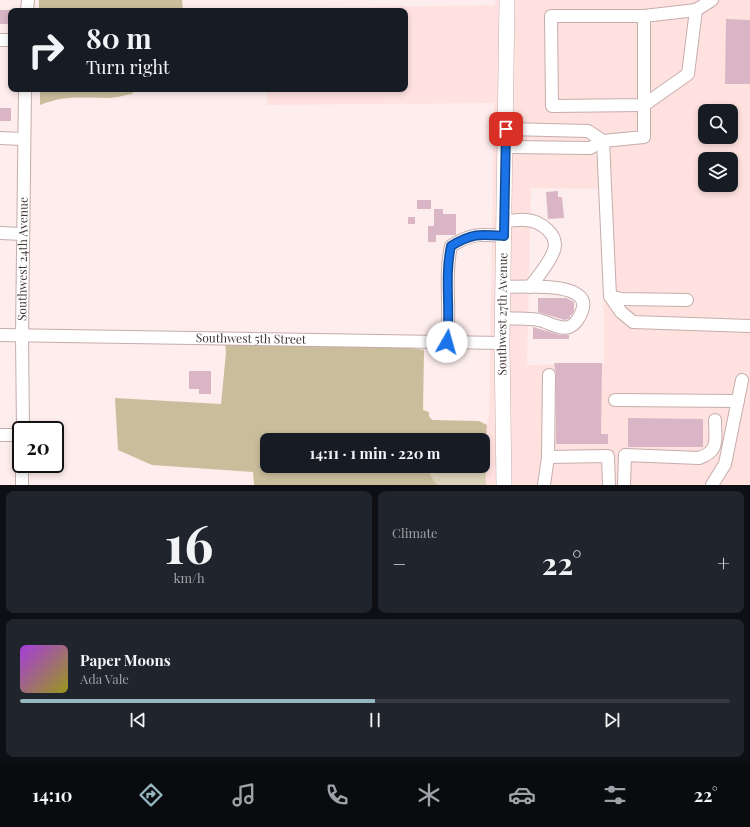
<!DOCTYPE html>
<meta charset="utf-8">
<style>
body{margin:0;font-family:"Playfair Display",serif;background:#20242c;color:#f1f3f6;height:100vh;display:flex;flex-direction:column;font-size:15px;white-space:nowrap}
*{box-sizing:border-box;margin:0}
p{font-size:13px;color:#9ea1a6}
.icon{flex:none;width:22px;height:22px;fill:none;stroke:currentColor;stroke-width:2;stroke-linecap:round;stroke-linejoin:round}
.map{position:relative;height:485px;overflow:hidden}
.side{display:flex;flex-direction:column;gap:6px;padding:6px;background:#0d0f14;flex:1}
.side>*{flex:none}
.banner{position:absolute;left:8px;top:8px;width:400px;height:84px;border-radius:8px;box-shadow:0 2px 6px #0003;background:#171b24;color:#f1f3f6;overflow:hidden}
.buttons{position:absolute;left:698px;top:104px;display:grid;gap:8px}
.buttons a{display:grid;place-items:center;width:40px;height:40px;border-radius:8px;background:#171b24;box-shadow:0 2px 6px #0003;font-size:20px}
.speed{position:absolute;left:12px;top:421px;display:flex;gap:8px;font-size:20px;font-weight:700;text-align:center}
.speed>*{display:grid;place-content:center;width:52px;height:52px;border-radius:50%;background:#171b24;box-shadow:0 2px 6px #0003;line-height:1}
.speed .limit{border:2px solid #111;border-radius:6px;background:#fff;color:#111}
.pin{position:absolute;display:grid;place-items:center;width:34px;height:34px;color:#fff;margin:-17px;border-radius:8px;box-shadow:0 2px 6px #0006}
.me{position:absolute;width:44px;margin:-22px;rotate:7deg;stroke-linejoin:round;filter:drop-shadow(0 0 3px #0008)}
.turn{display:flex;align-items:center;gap:14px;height:84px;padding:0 12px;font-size:18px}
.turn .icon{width:52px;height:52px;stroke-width:2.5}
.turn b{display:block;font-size:28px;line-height:34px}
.big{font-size:30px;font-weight:700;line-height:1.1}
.side .card{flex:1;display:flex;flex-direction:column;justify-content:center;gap:6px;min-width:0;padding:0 14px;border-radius:8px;background:#20242c}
.side .dial{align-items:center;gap:0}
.dial b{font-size:52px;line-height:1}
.song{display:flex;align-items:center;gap:12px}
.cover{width:48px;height:48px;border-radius:6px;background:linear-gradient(135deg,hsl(280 70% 55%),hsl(60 70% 35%))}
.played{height:4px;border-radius:2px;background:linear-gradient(90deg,#96b7bf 50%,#363941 50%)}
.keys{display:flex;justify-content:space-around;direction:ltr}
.heat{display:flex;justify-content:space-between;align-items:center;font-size:22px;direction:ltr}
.side .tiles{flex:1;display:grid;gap:6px;grid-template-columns:1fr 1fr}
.card:last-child{grid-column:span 2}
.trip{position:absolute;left:260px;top:433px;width:230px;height:40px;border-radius:8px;background:#171b24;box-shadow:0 2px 6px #0003;font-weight:700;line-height:40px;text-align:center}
.dock{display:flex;height:64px;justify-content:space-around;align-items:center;background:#090b0e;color:#9ea1a6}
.dock .icon{width:28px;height:28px}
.dock .current{color:#96b7bf}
.dock b{font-size:18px;color:#f1f3f6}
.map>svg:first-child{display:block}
.built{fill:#ffe2e0;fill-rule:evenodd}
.green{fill:#dcd2ba}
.forest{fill:#c9bd9c}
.building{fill:#d9b5c6}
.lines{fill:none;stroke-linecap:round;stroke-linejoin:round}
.minor-casing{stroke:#c6adab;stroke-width:14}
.major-casing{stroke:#c6adab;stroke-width:16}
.minor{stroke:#fff;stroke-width:12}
.major{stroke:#fff;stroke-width:15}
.route-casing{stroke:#114b97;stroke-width:10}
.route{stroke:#1a73e8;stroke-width:7}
.labels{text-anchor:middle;stroke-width:4;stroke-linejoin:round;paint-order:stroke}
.street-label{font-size:12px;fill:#403535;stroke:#fff}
</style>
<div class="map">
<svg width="750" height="485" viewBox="0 0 750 485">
<rect width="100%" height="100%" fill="#fdedec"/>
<!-- built -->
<path class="built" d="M495 0H503L500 485H486L485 448 487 420 489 417 494 103 267 105V89H405V11H268V9L495 5Z
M511 0H750V485H508ZM705 111H731V137H705ZM705 159H731V185H705ZM531 188 603 189 604 364 527 365Z"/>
<!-- green -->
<path class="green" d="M430 434 440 440H366V435Z
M485 448 486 485H440L436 484 425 466H483V450Z"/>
<!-- forest -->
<path class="forest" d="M39 0H182L183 11H39Z
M40 89H135L132 94C124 95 116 98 108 98 81 98 66 95 40 105Z
M225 339 378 342 424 350 423 410 429 412V416L432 420 479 421 487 425 485 448 483 450V440H440L430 434 367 435 366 440H267V466H425L436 484 440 485H254L253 472 152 465 118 450 115 398 221 404 226 353Z"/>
<!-- building -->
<path class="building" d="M0 10H11V24H0Z
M726 19 750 20V84H725Z
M0 108H11V121H0Z
M558 191V197H562L564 218 548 219 546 192Z
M417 200H431V209H417Z
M434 209H443V214H456V235H436V242H428V226H434Z
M408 217H415V224H408Z
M538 298H566L574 302V311L572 315H570V318L565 320 538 312Z
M533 327 560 335H569V339H533Z
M554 363H602L601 434H608V444H556V375Z
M189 371H211V394H199V389H189Z
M628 418 703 419V447H628Z"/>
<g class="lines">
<!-- minor casing -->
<g class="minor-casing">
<g id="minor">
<path d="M27 11 28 0"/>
<path d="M644 16H551L552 106 644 105 688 74 696 10"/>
<path d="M0 40H11"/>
<path d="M506 129 588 131 603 141"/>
<path d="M0 138 23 139"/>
<path d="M603 141 610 296 621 312 633 322 750 326"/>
<path d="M506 147 590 148 603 141 644 137V16L696 10 712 0"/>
<path d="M505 221C512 221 520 219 526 220 541 221 559 235 554 250 550 263 538 276 530 287"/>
<path d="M0 233 23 234"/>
<path d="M610 296 621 299 687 300"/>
<path d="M503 318C515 319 528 318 539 320 548 322 559 330 569 327 575 325 580 317 582 311 594 280 519 287 503 287"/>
<path id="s1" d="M0 335 502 343"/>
<path d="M447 342C451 310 444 278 451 246 472 233 480 234 504 236"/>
<path d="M615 400 738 401"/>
<path id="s2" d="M23 430 22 336 25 89"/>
<path d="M0 435H21"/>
<path d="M548 457 549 375"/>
<path d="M22 485V464"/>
<path d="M544 485 548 457 608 456 609 485"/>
<path d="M624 485 625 455 699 458C720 451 715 439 715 420"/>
<path d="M712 485 725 464 742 380"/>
</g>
</g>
<!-- major casing -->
<g class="major-casing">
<g id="major">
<path id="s3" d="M504 485 502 343 507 0"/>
</g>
</g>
<!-- minor -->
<use href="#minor" class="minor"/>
<!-- major -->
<use href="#major" class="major"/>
</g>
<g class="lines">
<!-- route casing -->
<g class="route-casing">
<path id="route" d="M447 342C451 310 444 278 451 246 472 233 480 234 504 236L506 129"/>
</g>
<!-- route -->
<use href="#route" class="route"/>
</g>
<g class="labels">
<!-- street labels -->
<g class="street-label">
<text dy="4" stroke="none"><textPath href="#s2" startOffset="171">Southwest 24th Avenue</textPath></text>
<text dy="4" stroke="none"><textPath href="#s3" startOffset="171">Southwest 27th Avenue</textPath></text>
<text dy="4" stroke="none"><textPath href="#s1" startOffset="251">Southwest 5th Street</textPath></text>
</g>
</g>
</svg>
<div class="buttons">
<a><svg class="icon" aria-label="search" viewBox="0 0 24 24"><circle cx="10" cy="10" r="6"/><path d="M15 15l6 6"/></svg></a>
<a><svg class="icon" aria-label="layers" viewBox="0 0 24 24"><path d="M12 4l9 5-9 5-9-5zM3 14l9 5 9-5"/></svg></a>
</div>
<div class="speed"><div class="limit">20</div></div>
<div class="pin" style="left:506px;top:129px;background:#d93025"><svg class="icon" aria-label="arrive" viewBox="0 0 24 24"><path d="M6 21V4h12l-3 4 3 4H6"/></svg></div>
<svg class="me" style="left:447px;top:342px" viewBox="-20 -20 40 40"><circle r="19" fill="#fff"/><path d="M0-13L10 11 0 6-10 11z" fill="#1a73e8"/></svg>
<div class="trip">14:11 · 1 min · 220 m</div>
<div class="banner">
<div class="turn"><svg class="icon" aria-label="right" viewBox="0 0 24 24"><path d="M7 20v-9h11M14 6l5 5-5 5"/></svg><div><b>80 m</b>Turn right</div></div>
</div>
</div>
<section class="side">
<div class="tiles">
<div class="card dial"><b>16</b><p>km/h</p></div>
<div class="card"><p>Climate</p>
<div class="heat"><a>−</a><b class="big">22°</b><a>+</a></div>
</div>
<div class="card">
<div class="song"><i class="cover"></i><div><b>Paper Moons</b><p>Ada Vale</p></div></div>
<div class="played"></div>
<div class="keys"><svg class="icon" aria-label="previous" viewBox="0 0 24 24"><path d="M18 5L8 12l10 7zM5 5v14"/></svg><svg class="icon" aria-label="pause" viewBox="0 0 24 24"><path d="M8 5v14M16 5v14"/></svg><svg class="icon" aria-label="next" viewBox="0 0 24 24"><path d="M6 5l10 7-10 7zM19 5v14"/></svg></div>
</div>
</div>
</section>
<nav class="dock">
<b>14:10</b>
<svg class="icon current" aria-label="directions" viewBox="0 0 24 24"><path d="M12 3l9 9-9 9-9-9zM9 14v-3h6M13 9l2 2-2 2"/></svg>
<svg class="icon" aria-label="music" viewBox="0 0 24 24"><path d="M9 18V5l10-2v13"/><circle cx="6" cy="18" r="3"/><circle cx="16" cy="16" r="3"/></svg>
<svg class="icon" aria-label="phone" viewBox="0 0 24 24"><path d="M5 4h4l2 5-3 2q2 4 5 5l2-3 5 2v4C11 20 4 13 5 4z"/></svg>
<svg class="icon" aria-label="climate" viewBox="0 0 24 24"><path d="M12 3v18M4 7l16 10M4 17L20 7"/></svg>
<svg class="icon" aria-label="car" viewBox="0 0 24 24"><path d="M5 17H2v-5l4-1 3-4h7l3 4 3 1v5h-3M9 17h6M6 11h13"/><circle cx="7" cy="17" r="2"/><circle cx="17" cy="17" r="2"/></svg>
<svg class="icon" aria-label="filters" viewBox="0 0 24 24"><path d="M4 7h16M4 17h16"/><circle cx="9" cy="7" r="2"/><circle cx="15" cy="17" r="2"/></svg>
<b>22°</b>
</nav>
